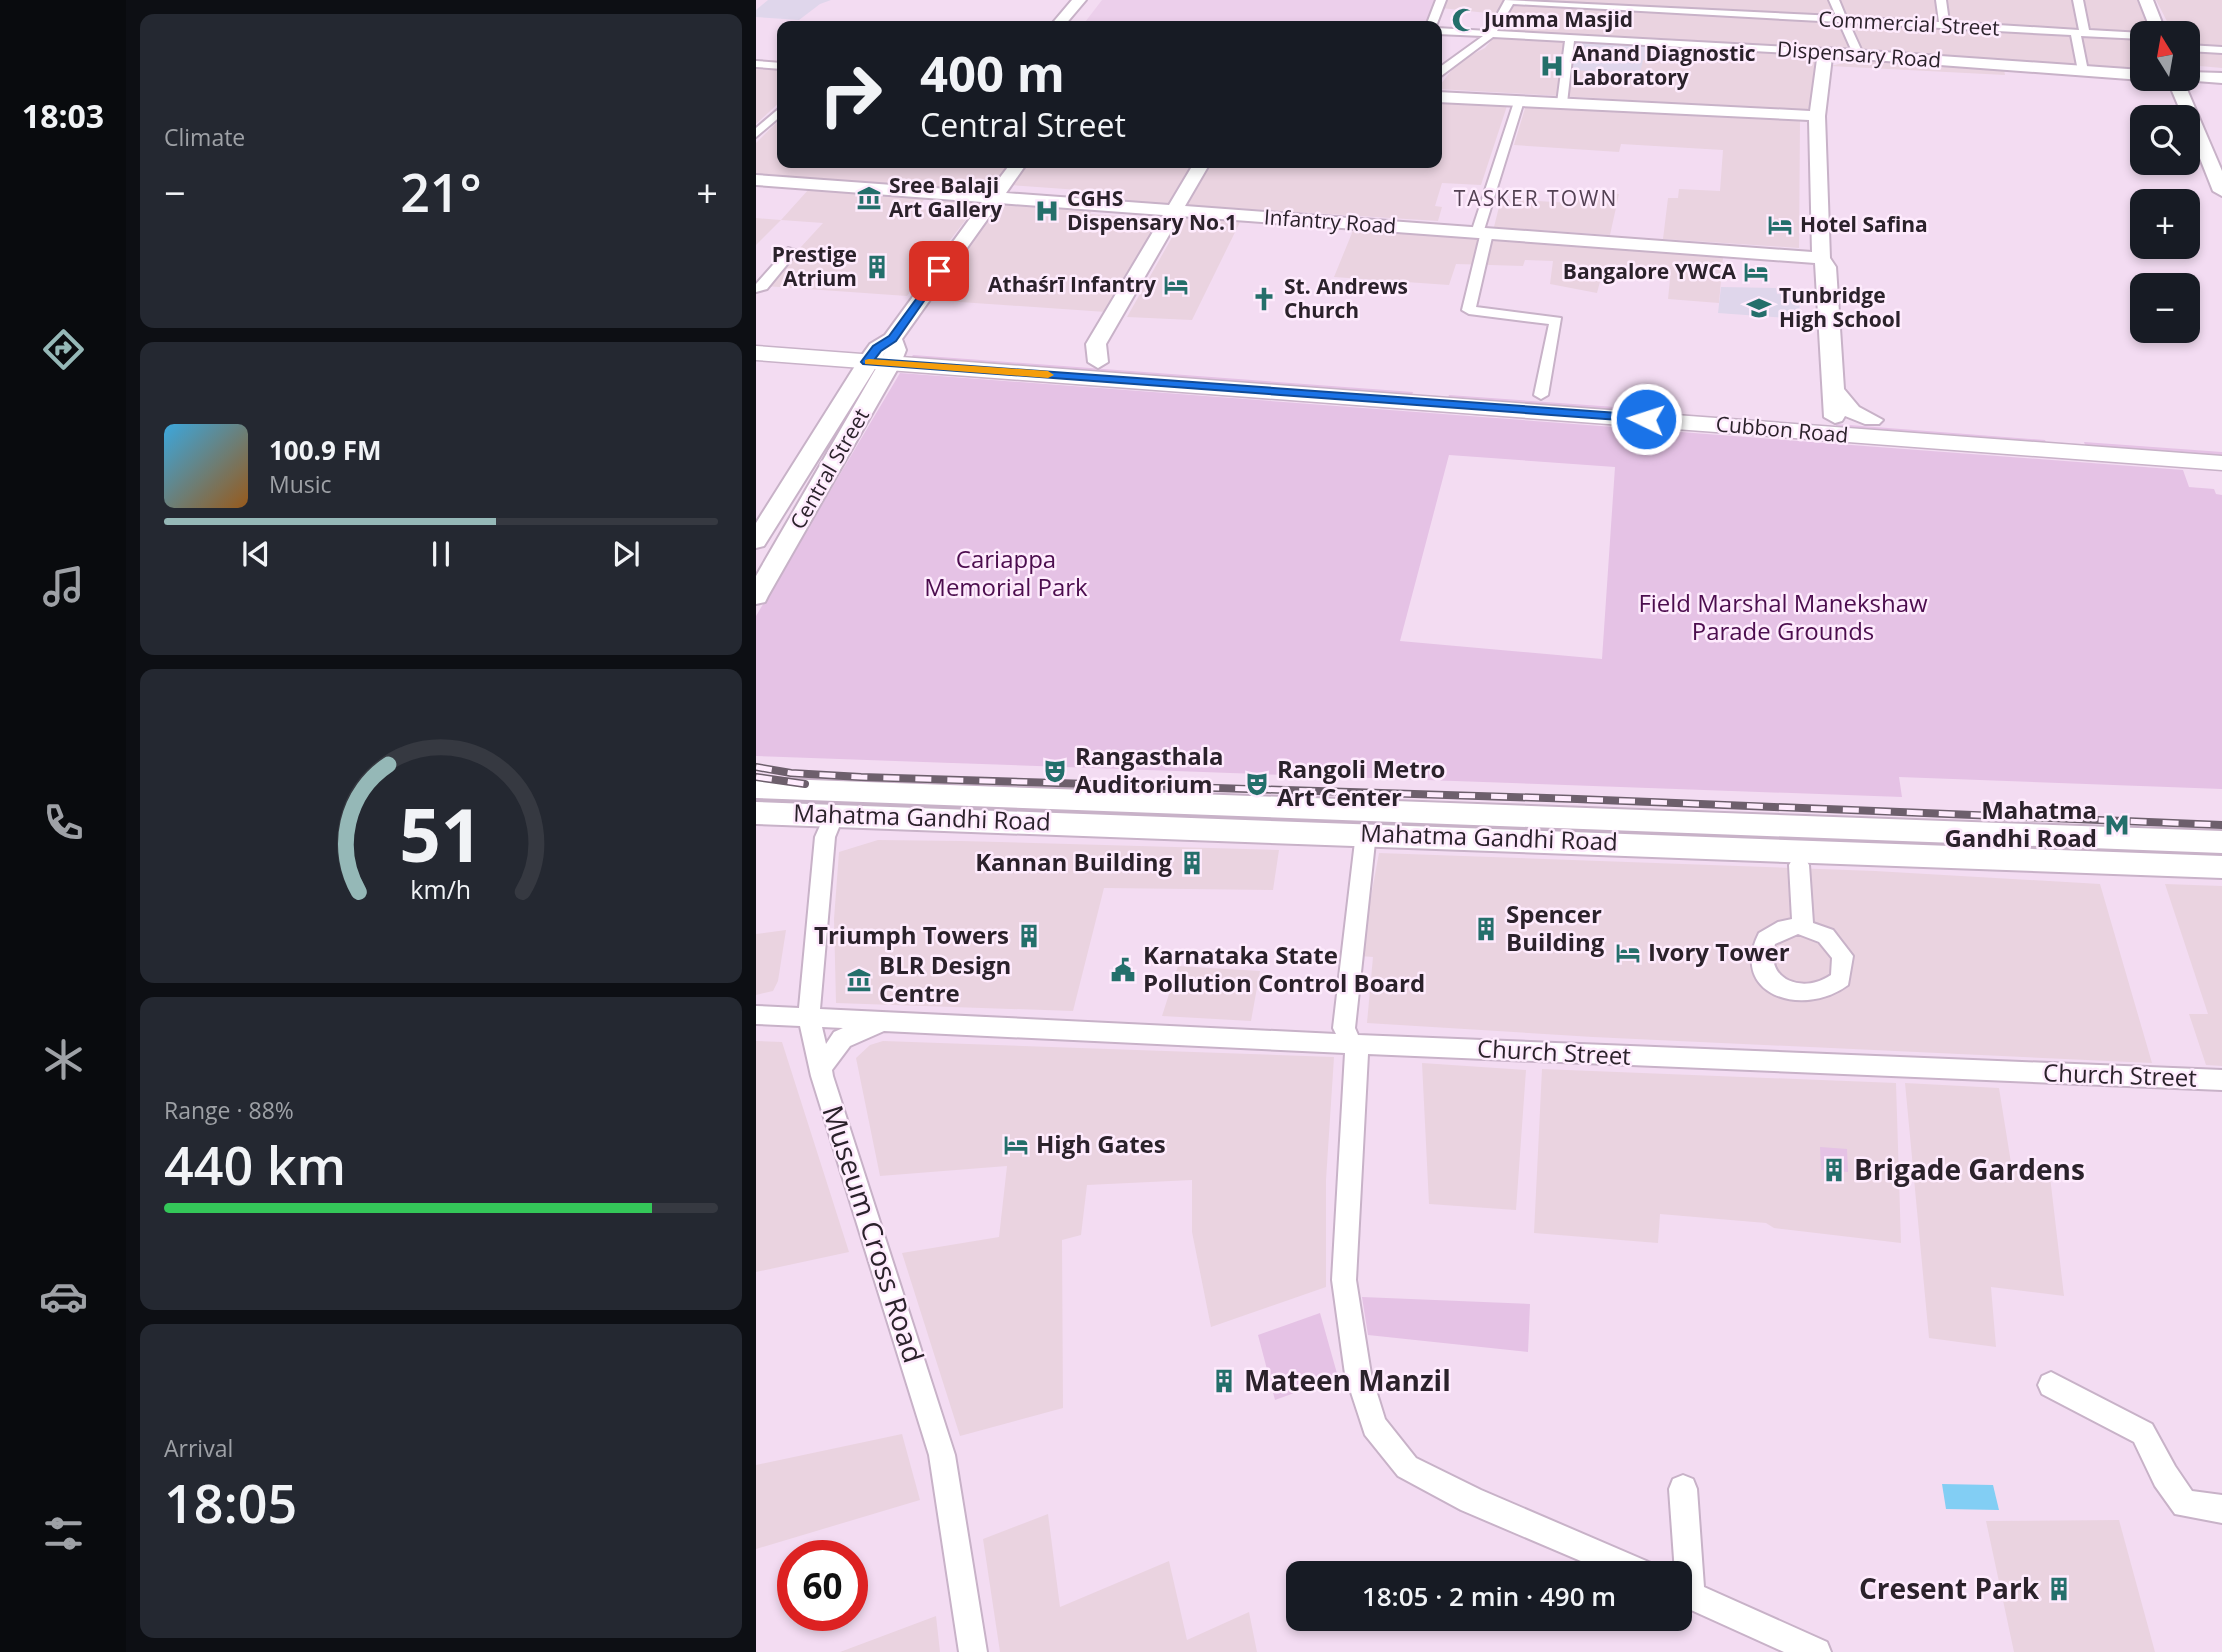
<!DOCTYPE html>
<meta charset="utf-8">
<style>
body{margin:0;font-family:"Open Sans",sans-serif;background:#242831;color:#f1f3f6;height:100vh;display:flex;flex-direction:column;font-size:26px;white-space:nowrap}
*{box-sizing:border-box;margin:0}
p{font-size:23px;color:#9ea1a6}
.icon{flex:none;width:38px;height:38px;fill:none;stroke:currentColor;stroke-width:2;stroke-linecap:round;stroke-linejoin:round}
.map{position:relative;flex:1;overflow:hidden}
.drawer{display:flex;flex-direction:column;gap:14px;padding:14px;background:#0d0f14;width:630px}
.drawer>*{flex:none}
.guide{position:absolute;left:21px;top:21px;width:665px;height:147px;border-radius:14px;box-shadow:0 4px 10px #0003;background:#171b24;color:#f1f3f6;overflow:hidden}
.needle{width:46px;rotate:349deg}
.buttons{position:absolute;left:1374px;top:21px;display:grid;gap:14px}
.buttons a{display:grid;place-items:center;width:70px;height:70px;border-radius:14px;background:#171b24;box-shadow:0 4px 10px #0003;font-size:35px}
.speed{position:absolute;left:21px;top:1540px;display:flex;gap:14px;font-size:35px;font-weight:700;text-align:center}
.speed>*{display:grid;place-content:center;width:91px;height:91px;border-radius:50%;background:#171b24;box-shadow:0 4px 10px #0003;line-height:1}
.speed .limit{border:10px solid #d22;background:#fff;color:#111}
.pin{position:absolute;display:grid;place-items:center;width:60px;height:60px;color:#fff;margin:-30px;border-radius:14px;box-shadow:0 4px 10px #0006}
.me{position:absolute;width:77px;margin:-38px;rotate:274deg;stroke-linejoin:round;filter:drop-shadow(0 0 5px #0008)}
.turn{display:flex;align-items:center;gap:24px;height:147px;padding:0 28px;font-size:32px}
.turn .icon{width:91px;height:91px;stroke-width:2.5}
.turn b{display:block;font-size:49px;line-height:60px}
.big{font-size:52px;font-weight:600;line-height:1.1}
.drawer .tile{flex:1;display:flex;flex-direction:column;justify-content:center;gap:10px;min-width:0;padding:0 24px;border-radius:14px;background:#242831}
.drawer .dial{align-items:center;gap:0}
.dial svg{height:182px;overflow:visible;fill:none;stroke:#363941;stroke-width:7;stroke-linecap:round;text-anchor:middle}
.dial text{fill:#f1f3f6;stroke:none}
.song{display:flex;align-items:center;gap:21px}
.cover{width:84px;height:84px;border-radius:10px;background:linear-gradient(135deg,hsl(200 70% 55%),hsl(30 70% 35%))}
.played{height:7px;border-radius:4px;background:linear-gradient(90deg,#95b8b7 60%,#363941 60%)}
.keys{display:flex;justify-content:space-around;direction:ltr}
.heat{display:flex;justify-content:space-between;align-items:center;font-size:38px;direction:ltr}
.charge{height:10px;border-radius:5px;background:linear-gradient(90deg,#34c759 88%,#363941 0)}
.trip{position:absolute;left:530px;top:1561px;width:406px;height:70px;border-radius:14px;background:#171b24;box-shadow:0 4px 10px #0003;font-weight:600;line-height:70px;text-align:center}
main{display:flex;flex:1;min-height:0}
.tab-bar{display:flex;flex-direction:column;width:126px;justify-content:space-around;align-items:center;background:#090b0e;color:#9ea1a6}
.tab-bar .icon{width:49px;height:49px}
.tab-bar .selected{color:#95b8b7}
.tab-bar b{font-size:32px;color:#f1f3f6}
.map>svg:first-child{display:block}
.commercial{fill:#ead3e0}
.built{fill:#eccfeb}
.education{fill:#dfd6eb}
.green{fill:#e5c2e5;fill-rule:evenodd}
.water{fill:#82cef4}
.lines{fill:none;stroke-linecap:round;stroke-linejoin:round}
.street-casing{stroke:#c8b2c8;stroke-width:4}
.secondary-casing{stroke:#c8b2c8;stroke-width:4}
.primary-casing{stroke:#c8b2c8;stroke-width:3}
.street{fill:#fff;fill-rule:evenodd}
.secondary{fill:#fff;fill-rule:evenodd}
.primary{fill:#fff;fill-rule:evenodd}
.rail-casing{stroke:#6d5f6c;stroke-width:8}
.rail{stroke:#feebfd;stroke-width:5;stroke-dasharray:16;stroke-linecap:butt}
.route{fill:#1a73e8;stroke:#114b97;stroke-width:2}
.slow{fill:#f59e0b}
.labels{text-anchor:middle;stroke-width:5;stroke-linejoin:round;paint-order:stroke}
.far-poi-label{font-size:21px;font-weight:bold;fill:#2b222b;stroke:#feebfd;text-anchor:start}
.far-street-label{font-size:21px;fill:#2b222b;stroke:#feebfd}
.far-neighbourhood-label{font-size:21px;letter-spacing:2px;fill:#544254;stroke:#feebfd}
.park-label{font-size:24px;fill:#4c0d4e;stroke:#feebfd}
.poi-label{font-size:24px;font-weight:bold;fill:#2b222b;stroke:#feebfd;text-anchor:start}
.street-label{font-size:24px;fill:#2b222b;stroke:#feebfd}
.near-poi-label{font-size:28px;font-weight:bold;fill:#2b222b;stroke:#feebfd;text-anchor:start}
.near-street-label{font-size:28px;fill:#2b222b;stroke:#feebfd}
</style>
<main>
<nav class="tab-bar">
<b>18:03</b>
<svg class="icon selected" aria-label="directions" viewBox="0 0 24 24"><path d="M12 3l9 9-9 9-9-9zM9 14v-3h6M13 9l2 2-2 2"/></svg>
<svg class="icon" aria-label="music" viewBox="0 0 24 24"><path d="M9 18V5l10-2v13"/><circle cx="6" cy="18" r="3"/><circle cx="16" cy="16" r="3"/></svg>
<svg class="icon" aria-label="phone" viewBox="0 0 24 24"><path d="M5 4h4l2 5-3 2q2 4 5 5l2-3 5 2v4C11 20 4 13 5 4z"/></svg>
<svg class="icon" aria-label="climate" viewBox="0 0 24 24"><path d="M12 3v18M4 7l16 10M4 17L20 7"/></svg>
<svg class="icon" aria-label="car" viewBox="0 0 24 24"><path d="M5 17H2v-5l4-1 3-4h7l3 4 3 1v5h-3M9 17h6M6 11h13"/><circle cx="7" cy="17" r="2"/><circle cx="17" cy="17" r="2"/></svg>
<svg class="icon" aria-label="filters" viewBox="0 0 24 24"><path d="M4 7h16M4 17h16"/><circle cx="9" cy="7" r="2"/><circle cx="15" cy="17" r="2"/></svg>
</nav>
<section class="drawer">
<div class="tile"><p>Climate</p>
<div class="heat"><a>−</a><b class="big">21°</b><a>+</a></div>
</div>
<div class="tile">
<div class="song"><i class="cover"></i><div><b>100.9 FM</b><p>Music</p></div></div>
<div class="played"></div>
<div class="keys"><svg class="icon" aria-label="previous" viewBox="0 0 24 24"><path d="M18 5L8 12l10 7zM5 5v14"/></svg><svg class="icon" aria-label="pause" viewBox="0 0 24 24"><path d="M8 5v14M16 5v14"/></svg><svg class="icon" aria-label="next" viewBox="0 0 24 24"><path d="M6 5l10 7-10 7zM19 5v14"/></svg></div>
</div>
<div class="tile dial"><svg viewBox="0 0 100 80">
<path d="M14 69A42 42 0 1 1 86 69"/>
<path d="M14 69A42 42 0 0 1 27 13" stroke="#95b8b7"/>
<text x="50" y="56" font-size="32" font-weight="700">51</text>
<text x="50" y="72" font-size="11">km/h</text>
</svg></div>
<div class="tile"><p>Range · 88%</p><b class="big">440 km</b><div class="charge"></div></div>
<div class="tile"><p>Arrival</p><b class="big">18:05</b></div>
</section>
<div class="map">
<svg width="1466" height="1652" viewBox="0 0 1466 1652">
<rect width="100%" height="100%" fill="#f3dcf2"/>
<!-- commercial -->
<path class="commercial" d="M688 0H748L740 14 685 8Z
M758 0H1381L1395 33H1386V72L742 30Z
M1400 0H1466V68L1433 65 1432 33H1417Z
M741 34 816 39 886 60 922 46 1061 55 1055 107 1049 110 681 89 702 62 729 48Z
M1106 59 1248 69 1249 75 1074 66Z
M0 69 26 70V100L0 124Z
M681 102 751 106 725 185 686 183 679 206 686 207 682 221 428 205 453 163H681Z
M770 105 1044 119 1043 248 907 239 912 198H922L923 189 964 191 967 150 865 144 863 152 758 145Z
M26 117V163H256L237 188 226 192 0 176V143Z
M272 163H441L415 205 318 198 323 190 254 185Z
M53 189 170 197 161 209 178 210 188 198 225 200 151 296 9 286 67 223 25 220 0 245V218L25 220Z
M819 192 863 194 854 235 738 227 745 199 817 203Z
M243 203 336 210 334 214 406 219 350 312 175 300Z
M427 218 485 220 436 320 371 317Z
M598 228 967 257 963 303 912 299 914 279 846 274 841 293 794 284 797 261 769 260 767 266 700 264 693 285 578 277Z
M122 840 205 841 523 850 517 890 348 888 317 1011 80 1003 78 919 83 852Z
M623 853 1119 871 1344 884 1396 1063 837 1037 611 1023 617 957 604 956Z
M1409 884 1466 886V1066L1450 1065 1433 1014H1452Z
M30 930 22 981 17 991 0 995V934Z
M422 966 504 971 495 1021 406 1016Z
M0 1041 26 1042 93 1252 0 1272Z
M127 1041 578 1057 570 1180V1287L455 1327 436 1232V1180L331 1185 325 1235 306 1240 307 1408 204 1436 146 1253 243 1237 251 1166 124 1176 100 1058 114 1045Z
M666 1063 770 1070 760 1210 673 1204Z
M786 1069 1140 1083 1145 1243 1018 1228 1010 1223 904 1214 902 1243 778 1233Z
M1149 1083 1243 1088 1255 1163 1293 1168 1308 1296 1235 1287 1240 1347 1173 1338Z
M146 1434 164 1500 0 1549V1465Z
M292 1514 304 1607 413 1561 431 1640 493 1612 501 1652H244L227 1539Z
M1363 1520 1399 1652H1258L1230 1521Z
M180 1616 184 1652H84Z"/>
<!-- built -->
<path class="built" d="M346 0H682L671 26H326Z"/>
<!-- education -->
<path class="education" d="M12 0H75L64 4 43 20 0 17V10Z
M816 39 922 46 921 62 887 60 884 73 812 70Z
M965 287 1020 288 1021 294 1044 296 1043 319 962 313Z"/>
<!-- green -->
<path class="green" d="M157 355 657 392 656 395 154 359Z
M144 373 1427 470 1433 487 1458 489 1460 494 1466 495V789L1143 777 1146 797 0 756V616ZM693 455 859 467 846 659 644 641Z
M693 395 873 408 872 411 692 398Z
M1080 424 1289 440 1290 442 1080 427Z
M1328 442 1466 452V456L1329 445Z
M1064 1147 1091 1149 1092 1172 1065 1170Z
M606 1297 774 1304 772 1352 612 1335Z
M564 1313 582 1377 519 1400 502 1335Z"/>
<!-- water -->
<path class="water" d="M1186 1484 1237 1485 1243 1510 1190 1509Z"/>
<g class="lines">
<!-- street casing -->
<g class="street-casing">
<path id="street" d="M680 0H690L680 26H670Z
M749 0 1080 16 1073 0H1083L1090 17 1183 22 1180 0H1190L1193 22 1323 30 1317 0H1327L1333 30 1387 33 1386 39 1325 36 1332 71 1327 74 1322 71 1315 35 1093 23 1108 56 1103 59 1098 56 1083 22 757 4 741 31 1069 49 1074 52 1069 55 818 41 811 103 806 106 801 103 809 41 737 37 681 79 684 67 727 36 681 34V28L732 31Z
M1432 45 1466 47V53L1432 51Z
M0 61 26 63V69L0 67Z
M759 99 768 101 728 230 737 233 720 307 805 318 792 395 785 399 778 395 793 324 713 314 706 310 724 236 715 233Z
M26 106V115L0 137V128Z
M32 248 42 251 11 289 0 292V284Z
M78 808 88 815 79 837 64 1009 580 1034 577 1028 600 833 603 828H617L620 833 599 1028 602 1035 1466 1070V1090L612 1054 600 1280 615 1374 629 1419 660 1458 725 1490 895 1563 899 1573H853L705 1510 642 1476 609 1435 589 1374 576 1280 589 1053 128 1031 94 1046 76 1070 77 1076 199 1455 231 1652H203L173 1455 55 1076 44 1026 0 1024V1006L43 1008 59 837 71 810ZM66 1027 87 1028 78 1032 70 1044Z
M1043 857 1050 860 1053 865 1057 923 1077 930 1097 956 1092 985C1046 1019 972 994 1003 933L1022 922 1036 919 1033 865 1036 860ZM1042 934 1063 942 1076 958 1075 975C1048 994 1008 981 1019 944Z
M1295 1372 1396 1424 1419 1466 1436 1491 1466 1495V1523L1419 1514 1399 1486 1378 1442 1286 1394 1282 1385 1286 1376Z
M927 1475 937 1479 941 1489 948 1587 1071 1642 1075 1652H1028L924 1605V1573H919L913 1489 917 1479Z"/>
</g>
<!-- secondary casing -->
<g class="secondary-casing">
<path id="secondary" d="M316 0H330L308 26H294Z
M1383 0H1397L1410 33H1396Z
M1069 48 1386 70V79H1389L1386 80 1076 57 1069 116 1074 258 1080 267 1088 389 1103 407 1127 420 1123 424H1109L1089 416 1086 421 1079 423 1068 417 1059 263 424 216 350 344 352 362 342 368 332 362 330 344 407 215 243 203 146 339 150 350 145 363 12 596 9 602 0 604V576L130 351 8 546 0 548V523L104 358 114 344 129 335 226 202 0 185V175L233 192 255 163H271L250 193 413 205 438 163H454L429 206 1056 252 1053 120 681 102V92L1054 111 1062 52Z
M1432 72 1466 73V83L1427 80 1466 171V196L1457 191 1432 128V117H1427L1411 79H1432Z
M0 778 1466 831V853L0 798Z
M0 802 1466 856V878L0 824Z"/>
</g>
<!-- primary casing -->
<g class="primary-casing">
<path id="primary" d="M0 346 1466 456V470L0 360Z"/>
</g>
<!-- street -->
<use href="#street" class="street"/>
<!-- secondary -->
<use href="#secondary" class="secondary"/>
<!-- primary -->
<use href="#primary" class="primary"/>
<!-- rail casing -->
<g class="rail-casing">
<path id="rail" d="M0 767 35 773 105 777 821 799 1466 825
M0 777 49 784"/>
</g>
<!-- rail -->
<use href="#rail" class="rail"/>
</g>
<!-- route -->
<path class="route" d="M183 268 189 271 140 341 125 351 119 359 890 415 896 419 890 422 107 364 105 362 117 346 133 336Z"/>
<!-- slow -->
<path class="slow" d="M113 359 292 371 298 375 292 378 109 364V360Z"/>
<!-- icons -->
<defs>
<g id="mosque-bare" transform="scale(1.89)"><path d="M3.5-4.9A6 6 0 1 0 3.5 4.9A5 5 0 1 1 3.5-4.9Z" fill="#246f6b" stroke="#feebfd" stroke-width="2.5" paint-order="stroke"/></g>
<g id="hospital-bare" transform="scale(1.89)"><path d="M-5-5h3v3.5h4V-5h3V5h-3V1.5h-4V5h-3Z" fill="#246f6b" stroke="#feebfd" stroke-width="2.5" paint-order="stroke"/></g>
<g id="museum-bare" transform="scale(1.89)"><path d="M0-6L6-3V-2H-6V-3ZM-5-1h2V3h-2ZM-1-1h2V3h-2ZM3-1h2V3H3ZM-6 4H6V6H-6Z" fill="#246f6b" stroke="#feebfd" stroke-width="2.5" paint-order="stroke"/></g>
<g id="hotel-bare" transform="scale(1.89)"><path d="M-6-4.5h1.5V1H6V5H4.5V3h-9V5H-6ZM-4 0a1.8 1.8 0 1 1 3.6 0ZM.5 0V-2.5h3Q6-2.5 6 0Z" fill="#246f6b" stroke="#feebfd" stroke-width="2.5" paint-order="stroke"/></g>
<g id="building-bare" transform="scale(1.89)"><path d="M-4-6H4V6H1V3H-1V6H-4ZM-2.5-4.3h1.7v1.8h-1.7ZM.8-4.3h1.7v1.8H.8ZM-2.5-1h1.7V.8h-1.7ZM.8-1h1.7V.8H.8Z" fill="#246f6b" stroke="#feebfd" stroke-width="2.5" paint-order="stroke"/></g>
<g id="church-bare" transform="scale(1.89)"><path d="M-1.2-6h2.4v3.5h3.3v2.4h-3.3V6h-2.4V-.1h-3.3v-2.4h3.3Z" fill="#246f6b" stroke="#feebfd" stroke-width="2.5" paint-order="stroke"/></g>
<g id="school-bare" transform="scale(1.89)"><path d="M0-5L7-2L0 1L-7-2ZM-4 1L0 2.5L4 1V4Q0 6-4 4Z" fill="#246f6b" stroke="#feebfd" stroke-width="2.5" paint-order="stroke"/></g>
<g id="theatre-bare" transform="scale(1.89)"><path d="M-5-5.5Q0-4 5-5.5V0Q5 5 0 6Q-5 5-5 0ZM-3.3-2.5H-1v1.5H-3.3ZM1-2.5H3.3v1.5H1ZM-2.8 1Q0 5.5 2.8 1Z" fill="#246f6b" stroke="#feebfd" stroke-width="2.5" paint-order="stroke"/></g>
<g id="metro-bare" transform="scale(1.89)"><path d="M-5.5 5V-5H-3L0 0L3-5H5.5V5H3V-.5L0 4L-3-.5V5Z" fill="#246f6b" stroke="#feebfd" stroke-width="2.5" paint-order="stroke"/></g>
<g id="civic-bare" transform="scale(1.89)"><path d="M-.6-6.5H3V-4.5H.6V-3L4-1V1h2V6H-6V1h2V-1L-.6-3ZM-1.2 2.5V6h2.4V2.5Z" fill="#246f6b" stroke="#feebfd" stroke-width="2.5" paint-order="stroke"/></g>
</defs>
<g fill-rule="evenodd">
<use href="#mosque-bare" x="708" y="20"/>
<use href="#hospital-bare" x="796" y="66"/>
<use href="#museum-bare" x="113" y="198"/>
<use href="#hospital-bare" x="291" y="211"/>
<use href="#hotel-bare" x="1024" y="225"/>
<use href="#building-bare" x="121" y="267"/>
<use href="#hotel-bare" x="1000" y="272"/>
<use href="#hotel-bare" x="420" y="285"/>
<use href="#church-bare" x="508" y="299"/>
<use href="#school-bare" x="1003" y="308"/>
<use href="#theatre-bare" x="299" y="771"/>
<use href="#theatre-bare" x="501" y="784"/>
<use href="#metro-bare" x="1361" y="825"/>
<use href="#building-bare" x="436" y="863"/>
<use href="#building-bare" x="730" y="929"/>
<use href="#building-bare" x="273" y="936"/>
<use href="#hotel-bare" x="872" y="953"/>
<use href="#civic-bare" x="367" y="970"/>
<use href="#museum-bare" x="103" y="980"/>
<use href="#hotel-bare" x="260" y="1145"/>
<use href="#building-bare" x="1078" y="1170"/>
<use href="#building-bare" x="468" y="1381"/>
<use href="#building-bare" x="1303" y="1589"/>
</g>
<g class="labels">
<!-- far-poi labels -->
<g class="far-poi-label">
<text x="728" y="27">Jumma Masjid</text>
<text x="816" y="61">Anand Diagnostic<tspan x="816" dy="24">Laboratory</tspan></text>
<text x="133" y="193">Sree Balaji<tspan x="133" dy="24">Art Gallery</tspan></text>
<text x="311" y="206">CGHS<tspan x="311" dy="24">Dispensary No.1</tspan></text>
<text x="1044" y="232">Hotel Safina</text>
<text x="101" y="262" text-anchor="end">Prestige<tspan x="101" dy="24">Atrium</tspan></text>
<text x="980" y="279" text-anchor="end">Bangalore YWCA</text>
<text x="400" y="292" text-anchor="end">Athaśrī Infantry</text>
<text x="528" y="294">St. Andrews<tspan x="528" dy="24">Church</tspan></text>
<text x="1023" y="303">Tunbridge<tspan x="1023" dy="24">High School</tspan></text>
</g>
<!-- far-street labels -->
<g class="far-street-label">
<text transform="translate(1153 24) rotate(3)" y="7">Commercial Street</text>
<text transform="translate(1103 55) rotate(4)" y="7">Dispensary Road</text>
<text transform="translate(574 222) rotate(4)" y="7">Infantry Road</text>
<text transform="translate(1026 430) rotate(5)" y="7">Cubbon Road</text>
<text transform="translate(74 469) rotate(-60)" y="7">Central Street</text>
</g>
<!-- far-neighbourhood labels -->
<g class="far-neighbourhood-label">
<text x="780" y="206">TASKER TOWN</text>
</g>
<!-- park labels -->
<g class="park-label">
<text x="250" y="568">Cariappa<tspan x="250" dy="28">Memorial Park</tspan></text>
<text x="1027" y="612">Field Marshal Manekshaw<tspan x="1027" dy="28">Parade Grounds</tspan></text>
</g>
<!-- poi labels -->
<g class="poi-label">
<text x="319" y="765">Rangasthala<tspan x="319" dy="28">Auditorium</tspan></text>
<text x="521" y="778">Rangoli Metro<tspan x="521" dy="28">Art Center</tspan></text>
<text x="1341" y="819" text-anchor="end">Mahatma<tspan x="1341" dy="28">Gandhi Road</tspan></text>
<text x="416" y="871" text-anchor="end">Kannan Building</text>
<text x="750" y="923">Spencer<tspan x="750" dy="28">Building</tspan></text>
<text x="253" y="944" text-anchor="end">Triumph Towers</text>
<text x="892" y="961">Ivory Tower</text>
<text x="387" y="964">Karnataka State<tspan x="387" dy="28">Pollution Control Board</tspan></text>
<text x="123" y="974">BLR Design<tspan x="123" dy="28">Centre</tspan></text>
<text x="280" y="1153">High Gates</text>
</g>
<!-- street labels -->
<g class="street-label">
<text transform="translate(166 818) rotate(2)" y="8">Mahatma Gandhi Road</text>
<text transform="translate(733 838) rotate(2)" y="8">Mahatma Gandhi Road</text>
<text transform="translate(798 1053) rotate(3)" y="8">Church Street</text>
<text transform="translate(1364 1076) rotate(2)" y="8">Church Street</text>
</g>
<!-- near-poi labels -->
<g class="near-poi-label">
<text x="1098" y="1180">Brigade Gardens</text>
<text x="488" y="1391">Mateen Manzil</text>
<text x="1283" y="1599" text-anchor="end">Cresent Park</text>
</g>
<!-- near-street labels -->
<g class="near-street-label">
<text transform="translate(117 1234) rotate(72)" y="10">Museum Cross Road</text>
</g>
</g>
</svg>
<div class="buttons">
<a><svg class="needle" viewBox="-14 -14 28 28"><path d="M0-13l5 13h-10z" fill="#e53935"/><path d="M0 13l5-13h-10z" fill="#9ea1a6"/></svg></a>
<a><svg class="icon" aria-label="search" viewBox="0 0 24 24"><circle cx="10" cy="10" r="6"/><path d="M15 15l6 6"/></svg></a>
<a>+</a>
<a>−</a>
</div>
<div class="speed"><div class="limit">60</div></div>
<div class="pin" style="left:183px;top:271px;background:#d93025"><svg class="icon" aria-label="arrive" viewBox="0 0 24 24"><path d="M6 21V4h12l-3 4 3 4H6"/></svg></div>
<svg class="me" style="left:890px;top:419px" viewBox="-20 -20 40 40"><circle r="17" fill="#1a73e8" stroke="#fff" stroke-width="3"/><path d="M0-11L8 9 0 5-8 9z" fill="#fff"/></svg>
<div class="trip">18:05 · 2 min · 490 m</div>
<div class="guide">
<div class="turn"><svg class="icon" aria-label="right" viewBox="0 0 24 24"><path d="M7 20v-9h11M14 6l5 5-5 5"/></svg><div><b>400 m</b>Central Street</div></div>
</div>
</div>
</main>
